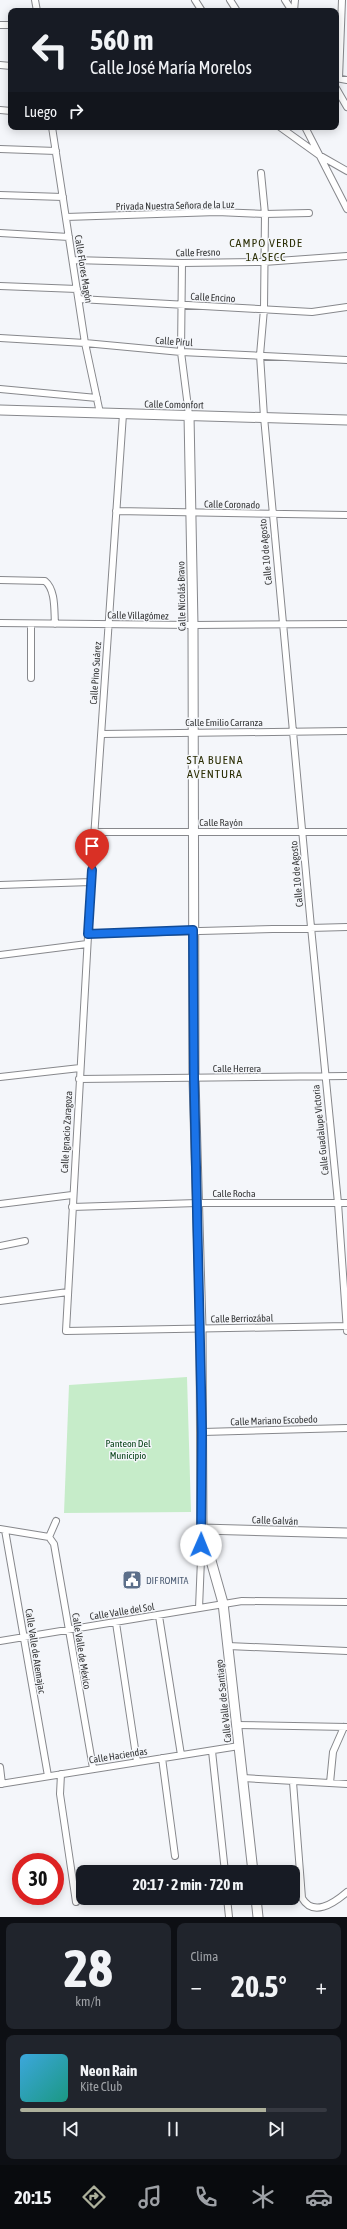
<!DOCTYPE html>
<html lang="es">
<meta charset="utf-8">
<style>
body{margin:0;font-family:"Asap Condensed",sans-serif;background:#20242c;color:#f1f3f6;height:100vh;display:flex;flex-direction:column;font-size:15px;white-space:nowrap}
*{box-sizing:border-box;margin:0}
p{font-size:13px;color:#9ea1a6}
.icon{flex:none;width:22px;height:22px;fill:none;stroke:currentColor;stroke-width:2;stroke-linecap:round;stroke-linejoin:round}
.map{position:relative;height:1917px;overflow:hidden}
.drawer{display:flex;flex-direction:column;gap:6px;padding:6px;background:#0d0f14;flex:1}
.drawer>*{flex:none}
.top-card{position:absolute;left:8px;top:8px;width:331px;height:122px;border-radius:8px;box-shadow:0 2px 10px #0003;background:#171b24;color:#f1f3f6;overflow:hidden}
.speed{position:absolute;left:12px;top:1853px;display:flex;gap:8px;font-size:20px;font-weight:700;text-align:center}
.speed>*{display:grid;place-content:center;width:52px;height:52px;border-radius:50%;background:#171b24;box-shadow:0 2px 10px #0003;line-height:1}
.speed .limit{border:6px solid #d22;background:#fff;color:#111}
.pin{position:absolute;display:grid;place-items:center;width:34px;height:34px;color:#fff;margin:-41px -17px;border-radius:50% 50% 50% 0;rotate:-45deg;box-shadow:0 0 4px #0007}
.pin .icon{rotate:45deg}
.me{position:absolute;width:44px;margin:-22px;rotate:1deg;stroke-linejoin:round;filter:drop-shadow(0 0 3px #0008)}
.turn{display:flex;align-items:center;gap:14px;height:84px;padding:0 16px;font-size:18px}
.turn .icon{width:52px;height:52px;stroke-width:2.5}
.turn b{display:block;font-size:28px;line-height:34px}
.then{display:flex;align-items:center;height:38px;padding:0 16px;background:#0003;gap:8px;font-size:15px}
.big{font-size:30px;font-weight:700;line-height:1.1}
.drawer .widget{flex:1;display:flex;flex-direction:column;justify-content:center;gap:6px;min-width:0;padding:0 14px;border-radius:8px;background:#20242c}
.drawer .dial{align-items:center;gap:0}
.dial b{font-size:52px;line-height:1}
.song{display:flex;align-items:center;gap:12px}
.cover{width:48px;height:48px;border-radius:6px;background:linear-gradient(135deg,hsl(200 70% 55%),hsl(170 70% 35%))}
.played{height:4px;border-radius:2px;background:linear-gradient(90deg,#adb09b 80%,#363941 80%)}
.keys{display:flex;justify-content:space-around;direction:ltr}
.heat{display:flex;justify-content:space-between;align-items:center;font-size:22px;direction:ltr}
.drawer .tiles{flex:1;display:grid;gap:6px;grid-template-columns:1fr 1fr}
.widget:last-child{grid-column:span 2}
.trip{position:absolute;left:76px;top:1865px;width:224px;height:40px;border-radius:8px;background:#171b24;box-shadow:0 2px 10px #0003;font-weight:700;line-height:40px;text-align:center}
.menu{display:flex;height:64px;justify-content:space-around;align-items:center;background:#090b0e;color:#9ea1a6}
.menu .icon{width:28px;height:28px}
.menu .current{color:#adb09b}
.menu b{font-size:18px;color:#f1f3f6}
.map>svg:first-child{display:block}
.green{fill:#c6ecc9}
.lines{fill:none;stroke-linecap:round;stroke-linejoin:round}
.street-casing{stroke:#87888c;stroke-width:8}
.secondary-casing{stroke:#87888c;stroke-width:11}
.street{stroke:#fff;stroke-width:6}
.secondary{stroke:#fff;stroke-width:9}
.route-casing{stroke:#114b97;stroke-width:10}
.route{stroke:#1a73e8;stroke-width:7}
.labels{text-anchor:middle;stroke-width:3;stroke-linejoin:round;paint-order:stroke}
.street-label{font-size:10px;fill:#363738;stroke:#f4f6fa}
.park-label{font-size:10px;fill:#023e13;stroke:#f4f6fa}
.service-label{font-size:10px;fill:#4e5e75;stroke:#f4f6fa;text-anchor:start}
.quarter-label{font-size:12px;letter-spacing:1px;fill:#2c2f05;stroke:#f4f6fa}
</style>
<div class="map">
<svg width="347" height="1917" viewBox="0 0 347 1917">
<rect width="100%" height="100%" fill="#f4f6fa"/>
<!-- green -->
<path class="green" d="M187 1377 191 1512 64 1513 69 1385Z"/>
<g class="lines">
<!-- street casing -->
<g class="street-casing">
<path id="street" d="M35 0 37 11
M195 0 202 11
M230 0 237 11
M285 0 292 11
M294 11 295 0
M0 25H11
M0 65 11 66
M336 78 347 80
M339 78 342 0
M336 88 347 107
M0 110 11 111
M52 127 85 343 100 413
M280 127 319 155 347 171
M305 127 347 209
M0 149 56 151
M261 173 265 214 264 309 260 355 264 417 311 927 338 1203 347 1331
M0 195 63 197
M66 217 217 212 265 214 309 213
M0 233 69 237
M73 260 182 263 264 262 347 256
M182 263 181 352 189 415
M0 286 77 289
M79 299 312 312 347 307
M0 338 85 343 181 352 347 360
M0 389 97 398
M123 414 91 882 66 1331 347 1326
M116 511 347 515
M0 580 45 581C56 590 54 611 55 624
M0 623 193 625 347 624
M31 678V624
M102 734 347 731
M95 832H347
M0 885 91 882
M88 934 347 927
M0 955 87 944
M0 1077 80 1068
M79 1079 347 1076
M0 1204 72 1195
M72 1207 197 1203H347
M0 1246 25 1241
M0 1301 68 1292
M203 1432 347 1428
M0 1529 49 1537
M5 1530 48 1776
M49 1537 54 1544 93 1768
M49 1537 56 1521
M199 1608 202 1535
M159 1616 181 1755
M116 1623 137 1762
M0 1641 242 1601 347 1602
M228 1646 347 1651
M236 1725 347 1727
M212 1751 225 1872
M162 1758 175 1856
M0 1767 2 1784
M61 1774 60 1794 76 1902
M243 1778 347 1784
M293 1782 302 1898C313 1917 333 1904 347 1892
M330 1783 333 1752 344 1727
M0 1784 239 1746
M227 1898 229 1917"/>
</g>
<!-- secondary casing -->
<g class="secondary-casing">
<path id="secondary" d="M0 410 347 420
M189 415 193 625 194 1078 201 1329 202 1529 223 1603 253 1872
M202 1529 347 1533
M256 1898 258 1917"/>
</g>
<!-- street -->
<use href="#street" class="street"/>
<!-- secondary -->
<use href="#secondary" class="secondary"/>
</g>
<g class="lines">
<!-- route casing -->
<g class="route-casing">
<path id="route" d="M92 870 88 934 193 930 194 1078 202 1432 201 1545"/>
</g>
<!-- route -->
<use href="#route" class="route"/>
</g>
<!-- icons -->
<defs>
<g id="civic-square" transform="scale(1)"><rect x="-9" y="-9" width="18" height="18" rx="4" fill="#5c6f8a" stroke="#f4f6fa"/><path d="M-.6-6.5H3V-4.5H.6V-3L4-1V1h2V6H-6V1h2V-1L-.6-3ZM-1.2 2.5V6h2.4V2.5Z" fill="#fff"/></g>
</defs>
<g fill-rule="evenodd">
<use href="#civic-square" x="132" y="1580"/>
</g>
<g class="labels">
<!-- street labels -->
<g class="street-label">
<text transform="translate(175 205) rotate(-1)" y="4">Privada Nuestra Señora de la Luz</text>
<text transform="translate(198 252) rotate(-1)" y="4">Calle Fresno</text>
<text transform="translate(84 269) rotate(81)" y="4">Calle Flores Magón</text>
<text transform="translate(213 297) rotate(3)" y="4">Calle Encino</text>
<text transform="translate(174 341) rotate(4)" y="4">Calle Pirul</text>
<text transform="translate(174 404) rotate(1)" y="4">Calle Comonfort</text>
<text transform="translate(232 504) rotate(1)" y="4">Calle Coronado</text>
<text transform="translate(265 552) rotate(-95)" y="4">Calle 10 de Agosto</text>
<text transform="translate(181 596) rotate(-91)" y="4">Calle Nicolás Bravo</text>
<text transform="translate(138 615) rotate(1)" y="4">Calle Villagómez</text>
<text transform="translate(95 673) rotate(-86)" y="4">Calle Pino Suárez</text>
<text x="224" y="726">Calle Emilio Carranza</text>
<text x="221" y="826">Calle Rayón</text>
<text transform="translate(296 874) rotate(-95)" y="4">Calle 10 de Agosto</text>
<text x="237" y="1072">Calle Herrera</text>
<text transform="translate(320 1130) rotate(-96)" y="4">Calle Guadalupe Victoria</text>
<text transform="translate(66 1132) rotate(-87)" y="4">Calle Ignacio Zaragoza</text>
<text x="234" y="1197">Calle Rocha</text>
<text transform="translate(242 1318) rotate(-1)" y="4">Calle Berriozábal</text>
<text transform="translate(274 1420) rotate(-2)" y="4">Calle Mariano Escobedo</text>
<text transform="translate(275 1520) rotate(2)" y="4">Calle Galván</text>
<text transform="translate(122 1611) rotate(-9)" y="4">Calle Valle del Sol</text>
<text transform="translate(36 1651) rotate(81)" y="4">Calle Valle de Atemajac</text>
<text transform="translate(82 1651) rotate(81)" y="4">Calle Valle de México</text>
<text transform="translate(223 1701) rotate(-96)" y="4">Calle Valle de Santiago</text>
<text transform="translate(118 1755) rotate(-9)" y="4">Calle Haciendas</text>
</g>
<!-- park labels -->
<g class="park-label">
<text x="128" y="1447">Panteon Del<tspan x="128" dy="12">Municipio</tspan></text>
</g>
<!-- service labels -->
<g class="service-label">
<text x="146" y="1584">DIF ROMITA</text>
</g>
<!-- quarter labels -->
<g class="quarter-label">
<text x="266" y="247">CAMPO VERDE<tspan x="266" dy="14">1A SECC</tspan></text>
<text x="215" y="764">STA BUENA<tspan x="215" dy="14">AVENTURA</tspan></text>
</g>
</g>
</svg>
<div class="speed"><div class="limit">30</div></div>
<div class="pin" style="left:92px;top:870px;background:#d93025"><svg class="icon" aria-label="arrive" viewBox="0 0 24 24"><path d="M6 21V4h12l-3 4 3 4H6"/></svg></div>
<svg class="me" style="left:201px;top:1545px" viewBox="-20 -20 40 40"><circle r="19" fill="#fff"/><path d="M0-13L10 11 0 6-10 11z" fill="#1a73e8"/></svg>
<div class="trip">20:17 · 2 min · 720 m</div>
<div class="top-card">
<div class="turn"><svg class="icon" aria-label="left" viewBox="0 0 24 24"><path d="M17 20v-9H6M10 6l-5 5 5 5"/></svg><div><b>560 m</b>Calle José María Morelos</div></div>
<div class="then">Luego<svg class="icon" aria-label="right" viewBox="0 0 24 24"><path d="M7 20v-9h11M14 6l5 5-5 5"/></svg></div>
</div>
</div>
<section class="drawer">
<div class="tiles">
<div class="widget dial"><b>28</b><p>km/h</p></div>
<div class="widget"><p>Clima</p>
<div class="heat"><a>−</a><b class="big">20.5°</b><a>+</a></div>
</div>
<div class="widget">
<div class="song"><i class="cover"></i><div><b>Neon Rain</b><p>Kite Club</p></div></div>
<div class="played"></div>
<div class="keys"><svg class="icon" aria-label="previous" viewBox="0 0 24 24"><path d="M18 5L8 12l10 7zM5 5v14"/></svg><svg class="icon" aria-label="pause" viewBox="0 0 24 24"><path d="M8 5v14M16 5v14"/></svg><svg class="icon" aria-label="next" viewBox="0 0 24 24"><path d="M6 5l10 7-10 7zM19 5v14"/></svg></div>
</div>
</div>
</section>
<nav class="menu">
<b>20:15</b>
<svg class="icon current" aria-label="directions" viewBox="0 0 24 24"><path d="M12 3l9 9-9 9-9-9zM9 14v-3h6M13 9l2 2-2 2"/></svg>
<svg class="icon" aria-label="music" viewBox="0 0 24 24"><path d="M9 18V5l10-2v13"/><circle cx="6" cy="18" r="3"/><circle cx="16" cy="16" r="3"/></svg>
<svg class="icon" aria-label="phone" viewBox="0 0 24 24"><path d="M5 4h4l2 5-3 2q2 4 5 5l2-3 5 2v4C11 20 4 13 5 4z"/></svg>
<svg class="icon" aria-label="climate" viewBox="0 0 24 24"><path d="M12 3v18M4 7l16 10M4 17L20 7"/></svg>
<svg class="icon" aria-label="car" viewBox="0 0 24 24"><path d="M5 17H2v-5l4-1 3-4h7l3 4 3 1v5h-3M9 17h6M6 11h13"/><circle cx="7" cy="17" r="2"/><circle cx="17" cy="17" r="2"/></svg>
</nav>
